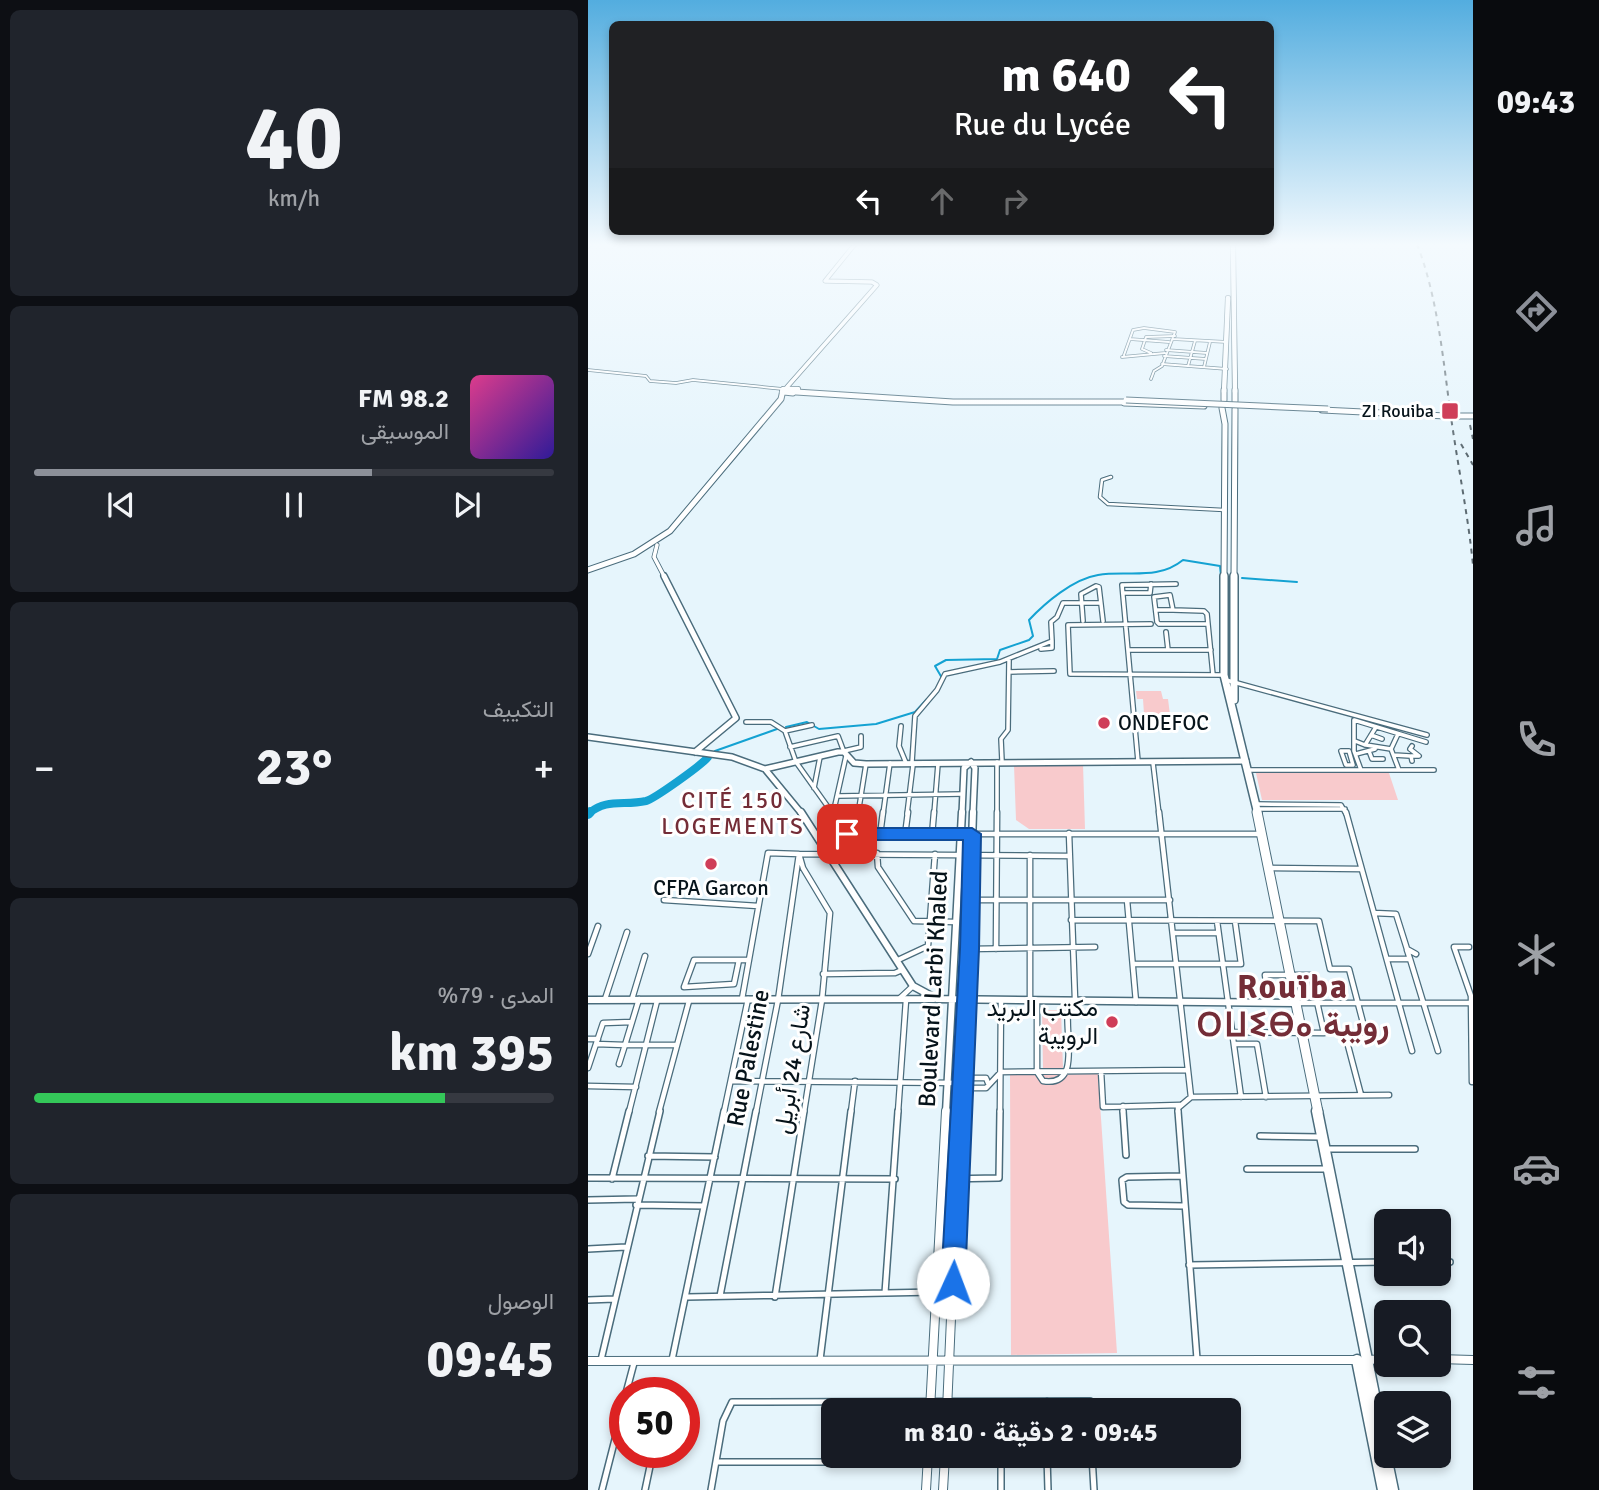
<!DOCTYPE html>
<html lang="ar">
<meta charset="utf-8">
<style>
body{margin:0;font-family:Signika,Vazirmatn,"Noto Sans Tifinagh",sans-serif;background:#20242c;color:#f1f3f6;direction:rtl;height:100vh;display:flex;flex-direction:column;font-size:26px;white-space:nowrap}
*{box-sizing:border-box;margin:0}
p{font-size:23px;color:#9ea1a6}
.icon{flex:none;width:38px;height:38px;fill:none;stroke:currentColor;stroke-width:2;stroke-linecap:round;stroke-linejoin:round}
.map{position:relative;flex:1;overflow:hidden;direction:ltr}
.side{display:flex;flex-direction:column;gap:10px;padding:10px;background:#0d0f14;width:588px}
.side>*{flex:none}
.banner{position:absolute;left:21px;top:21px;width:665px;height:214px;border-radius:10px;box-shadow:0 4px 10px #0003;direction:rtl;background:#202124;color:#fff;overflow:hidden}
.tools{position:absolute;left:786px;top:1209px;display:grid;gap:14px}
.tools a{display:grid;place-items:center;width:77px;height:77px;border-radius:10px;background:#171b24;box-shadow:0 4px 10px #0003;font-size:35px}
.speed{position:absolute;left:21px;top:1377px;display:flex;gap:14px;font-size:35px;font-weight:700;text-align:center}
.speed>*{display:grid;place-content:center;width:91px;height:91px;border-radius:50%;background:#171b24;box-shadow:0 4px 10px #0003;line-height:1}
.speed .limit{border:10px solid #d22;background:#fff;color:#111}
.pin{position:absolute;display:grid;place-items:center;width:60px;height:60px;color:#fff;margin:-30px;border-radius:14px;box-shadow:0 4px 10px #0006}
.me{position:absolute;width:77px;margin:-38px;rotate:2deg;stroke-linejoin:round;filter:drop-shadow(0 0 5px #0008)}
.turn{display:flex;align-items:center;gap:24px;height:147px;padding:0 28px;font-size:32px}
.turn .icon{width:91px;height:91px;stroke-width:2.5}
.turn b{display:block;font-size:49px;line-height:60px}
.lanes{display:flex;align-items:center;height:66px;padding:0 28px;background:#0003;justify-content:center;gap:35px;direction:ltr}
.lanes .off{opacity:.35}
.big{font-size:52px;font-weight:700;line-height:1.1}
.side .card{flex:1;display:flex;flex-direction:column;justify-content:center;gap:10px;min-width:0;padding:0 24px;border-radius:10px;background:#20242c}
.side .dial{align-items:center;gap:0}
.dial b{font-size:91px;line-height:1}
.song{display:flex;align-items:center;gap:21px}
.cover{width:84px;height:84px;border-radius:10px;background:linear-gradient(135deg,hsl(330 70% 55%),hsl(250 70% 35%))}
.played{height:7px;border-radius:4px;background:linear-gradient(90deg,#8c9099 65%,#363941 65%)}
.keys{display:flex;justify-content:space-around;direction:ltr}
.heat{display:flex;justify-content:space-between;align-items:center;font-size:38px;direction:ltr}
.charge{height:10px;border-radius:5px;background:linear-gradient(90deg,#34c759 79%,#363941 0)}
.trip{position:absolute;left:233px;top:1398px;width:420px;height:70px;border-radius:10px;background:#171b24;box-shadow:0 4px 10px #0003;font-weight:700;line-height:70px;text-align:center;direction:rtl}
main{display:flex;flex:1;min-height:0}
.tabs{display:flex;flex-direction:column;width:126px;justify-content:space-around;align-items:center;background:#090b0e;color:#9ea1a6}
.tabs .icon{width:49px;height:49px}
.tabs .selected{color:#8c9099}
.tabs b{font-size:32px;color:#f1f3f6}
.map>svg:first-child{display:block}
.green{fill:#f8cacc}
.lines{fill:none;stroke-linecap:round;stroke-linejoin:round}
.stream{stroke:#14a2d2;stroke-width:2}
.river-far1{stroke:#14a2d2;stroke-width:8}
.river{stroke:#14a2d2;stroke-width:10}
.street-far4-casing{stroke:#4a6c7c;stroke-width:3.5}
.street-far3-casing{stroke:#4a6c7c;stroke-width:4.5}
.street-far2-casing{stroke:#4a6c7c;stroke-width:6}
.street-far1-casing{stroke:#4a6c7c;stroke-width:7}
.street-casing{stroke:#4a6c7c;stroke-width:8}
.secondary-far3-casing{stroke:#4a6c7c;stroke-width:5}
.secondary-far2-casing{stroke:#4a6c7c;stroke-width:8}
.secondary-far1-casing{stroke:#4a6c7c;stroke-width:9}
.secondary-casing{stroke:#4a6c7c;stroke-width:10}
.highway-far4-casing{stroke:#4a6c7c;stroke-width:6}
.highway-far3-casing{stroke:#4a6c7c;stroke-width:7}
.highway-far2-casing{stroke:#4a6c7c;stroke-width:10}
.highway-far1-casing{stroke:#4a6c7c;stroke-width:11}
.highway-casing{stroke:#4a6c7c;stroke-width:13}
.street-far4{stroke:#fff;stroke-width:2}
.street-far3{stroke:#fff;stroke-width:2.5}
.street-far2{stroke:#fff;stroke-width:3.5}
.street-far1{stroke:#fff;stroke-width:4.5}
.street{stroke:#fff;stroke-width:5}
.secondary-far3{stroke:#fff;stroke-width:3.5}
.secondary-far2{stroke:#fff;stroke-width:5}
.secondary-far1{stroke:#fff;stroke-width:6}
.secondary{stroke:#fff;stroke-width:8}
.highway-far4{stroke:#fff;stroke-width:4.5}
.highway-far3{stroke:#fff;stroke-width:5}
.highway-far2{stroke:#fff;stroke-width:7}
.highway-far1{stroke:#fff;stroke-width:9}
.highway{stroke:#fff;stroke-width:10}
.rail{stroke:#5d6b72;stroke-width:2;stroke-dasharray:5 5;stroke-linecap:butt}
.highway-bridge-casing{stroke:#4a6c7c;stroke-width:7;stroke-linecap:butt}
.highway-bridge{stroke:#fff;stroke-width:5}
.route{fill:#1a73e8;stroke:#114b97;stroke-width:2}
.poi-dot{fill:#cf3e58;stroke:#fff;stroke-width:2.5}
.labels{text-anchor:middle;stroke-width:6;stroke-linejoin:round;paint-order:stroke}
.far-poi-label{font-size:18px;fill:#06131a;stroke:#fff;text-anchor:end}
.poi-label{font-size:21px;fill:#06131a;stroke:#fff;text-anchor:start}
.neighbourhood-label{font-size:23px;letter-spacing:2px;fill:#742d37;stroke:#fff}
.near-street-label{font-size:24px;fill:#06131a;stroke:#fff}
.near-poi-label{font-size:24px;fill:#06131a;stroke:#fff;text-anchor:end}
.near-district-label{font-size:33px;font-weight:bold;letter-spacing:2px;fill:#742d37;stroke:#fff}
</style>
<main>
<nav class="tabs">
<b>09:43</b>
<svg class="icon selected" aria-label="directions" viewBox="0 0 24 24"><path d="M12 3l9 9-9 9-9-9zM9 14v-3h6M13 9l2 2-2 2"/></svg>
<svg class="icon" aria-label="music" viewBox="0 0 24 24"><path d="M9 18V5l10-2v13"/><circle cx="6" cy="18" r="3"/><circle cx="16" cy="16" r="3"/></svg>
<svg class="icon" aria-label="phone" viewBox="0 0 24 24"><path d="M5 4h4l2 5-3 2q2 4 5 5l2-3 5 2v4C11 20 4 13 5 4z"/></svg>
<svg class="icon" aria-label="climate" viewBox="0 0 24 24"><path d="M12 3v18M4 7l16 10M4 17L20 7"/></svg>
<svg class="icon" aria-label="car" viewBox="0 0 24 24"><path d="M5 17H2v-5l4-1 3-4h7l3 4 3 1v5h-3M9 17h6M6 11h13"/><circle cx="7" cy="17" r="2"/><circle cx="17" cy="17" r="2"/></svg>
<svg class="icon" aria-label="filters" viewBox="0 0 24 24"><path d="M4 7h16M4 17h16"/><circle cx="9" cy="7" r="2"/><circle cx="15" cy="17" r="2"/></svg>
</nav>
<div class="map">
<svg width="885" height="1490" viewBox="0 0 885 1490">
<rect width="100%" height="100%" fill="#e6f5fc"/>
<!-- green -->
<path class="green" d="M548 691H573L575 699H580L582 715 556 714 555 699H549Z
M495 764 497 829H441L428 820 426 765Z
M668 773H801L810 800H674Z
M454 1010H473L475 1068H455Z
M510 1074 529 1353 423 1355 422 1075Z"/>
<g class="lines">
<!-- stream -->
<path class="stream" d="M654 578 709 582
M354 678 347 666 358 660 409 659 412 650 441 640 445 636 441 620C457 603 485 579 510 575 540 570 569 581 595 560L632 566 633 576
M198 727 219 722 231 729 288 724 327 712 339 699
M127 751 189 729"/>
<!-- river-far1 -->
<path class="river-far1" d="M0 814C19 798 35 806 58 801 66 799 114 765 120 757"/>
<!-- river -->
<path class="river" d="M0 814 2 812"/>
<!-- street-far4 casing -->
<g class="street-far4-casing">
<path id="street-far4" d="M542 339 581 342
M585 339 639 342
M578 350 619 353
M563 353 554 349 558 337 587 336
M536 355 545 330 556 328 587 332 574 366 566 371 563 379
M576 356 618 359
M534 357 577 353
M574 364 639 369
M600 366 607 341
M616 367 622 342
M0 370 58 376 62 381 88 383 105 380 195 389"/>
</g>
<!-- street-far3 casing -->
<g class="street-far3-casing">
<path id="street-far3" d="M523 477 514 480 512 497 520 504 636 510"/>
</g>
<!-- street-far2 casing -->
<g class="street-far2-casing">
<path id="street-far2" d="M535 593H562L563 584
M568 610H585L582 595 566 597 569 622 571 624H620
M585 610 616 611 619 614 625 675
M495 621 493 594 508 586 511 587 515 621
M563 624 480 625 482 674 634 675
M578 632 580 650
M453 649 464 648V641
M540 650H623
M421 672 466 671
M638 680 839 735
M158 722H183L197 731 208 762 245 814
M313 726 311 746 318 763
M197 731 224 725
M810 734 803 749 811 770
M783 735 794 739
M767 741 777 745 788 727
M778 745 803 749
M824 746 822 749 831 756H823L824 761
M202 747 250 736 256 752
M256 751 273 747V736
M753 751H761L765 765H758Z
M781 751 784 759H795
M768 754 787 749
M806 755 822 756
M414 761 413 739 420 730 421 660
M550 761 534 585 588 584
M324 762 327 716 349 690 357 674 412 662 464 641 463 622 469 617 475 603H512
M565 763 571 814
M660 770H846
M773 770 766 751V720L838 742
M226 788 232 757
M250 796 375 794
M669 804 753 805 758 814
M669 809H757
M245 814 258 756
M270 814 278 764
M295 814 302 763
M319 814 325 765
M346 814 350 764
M409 814V762"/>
</g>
<!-- street-far1 casing -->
<g class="street-far1-casing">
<path id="street-far1" d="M243 812 259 834H672
M571 812 603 1097
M758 812 824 1051
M245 815 246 812
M481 833 487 999
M267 835 271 812
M292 835 295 812
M317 835 320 812
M344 835 346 812
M289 853 290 867 326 921 367 922
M442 855V1000
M681 868 773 869
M76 900 170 906
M382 900H582
M539 900 548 1002
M786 913 808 914 819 949 828 954
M483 920 731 921 742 969H761L779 1038H758L773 1095
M629 921 653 1097
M586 933H630
M881 947H866L883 996 884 1082
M381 949 507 947
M408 949 409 812
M0 954 10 926
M799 959H822L819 950
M822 959 850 1051
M106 960H151L146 984 96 987Z
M151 960H161
M310 960 340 946 347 854
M545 964H653L647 921
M235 974 307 973 314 970
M17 999 39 932
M44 999 57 956
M51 999 37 1045H89
M154 999 180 853 211 854 215 868 242 913 234 1000 216 1112
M311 999 325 986
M449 1002V1072L455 1081C498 1088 472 1023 482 1001
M709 1003H883
M644 1032 736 1033 723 975H677L681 1002
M0 1039H10
M8 1044 37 1045 31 1064
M646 1044H669L678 1097
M0 1068 15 1023 44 1022
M513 1071 515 1107 592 1105
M144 1081 373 1083
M400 1083 398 1078H380L377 1083 380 1088H398L413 1072 600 1070
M0 1086 48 1087
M535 1106V1112
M41 1112 69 1001
M71 1112 101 1001
M136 1112 160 999
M168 1112 190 1000 211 854 481 856
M263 1112 267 1081
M310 1112 318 1000
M412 1112 413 1002
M590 1112V1108L603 1097 801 1095"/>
</g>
<!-- street casing -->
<g class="street-casing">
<path id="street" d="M535 1111 538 1155
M590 1111 609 1359
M672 1136 733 1137
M738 1149H827
M60 1156 127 1157
M659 1169H738
M594 1176 539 1177 534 1180 536 1202 540 1205 596 1206
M0 1178 307 1179
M24 1179 41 1111
M355 1179 411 1178 412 1111
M0 1200 49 1199
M48 1205 116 1206
M0 1249 38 1247
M850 1262H862
M601 1265 798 1262
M297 1293 310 1111
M132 1296 168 1111
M99 1297 347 1292
M187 1297 216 1111
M0 1300 26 1299
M13 1360 72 1111
M84 1360 136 1111
M232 1360 263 1111
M38 1393 46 1363
M459 1401V1410
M414 1403V1410
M413 1456V1490
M459 1456 460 1490
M504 1456 506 1490
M128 1462H356
M14 1490 37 1400
M57 1490 65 1452
M123 1490 135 1421 144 1402 502 1401V1410"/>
</g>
<!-- secondary-far3 casing -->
<g class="secondary-far3-casing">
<path id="secondary-far3" d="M0 246 3 244
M199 387 289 285 284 282 237 281 267 244
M69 545 66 557 77 578"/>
</g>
<!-- secondary-far2 casing -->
<g class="secondary-far2-casing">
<path id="secondary-far2" d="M76 576 148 718 107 752
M0 737 144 757 177 769 214 814
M383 762 387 768 385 814
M177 769 250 752H256L266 763 278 764 658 761
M374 814 376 768 383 762"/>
</g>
<!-- secondary-far1 casing -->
<g class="secondary-far1-casing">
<path id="secondary-far1" d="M213 812 325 986 349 999 707 1003
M0 1000 346 999
M358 1112 374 812
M372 1112 379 1001 385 812"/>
</g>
<!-- secondary casing -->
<g class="secondary-casing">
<path id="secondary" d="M850 1359 885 1360
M780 1360 798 1359
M0 1361 770 1360
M342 1410 358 1111
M359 1410 372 1111
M338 1490 340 1456
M355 1490 357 1456"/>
</g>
<!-- highway-far4 casing -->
<g class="highway-far4-casing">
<path id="highway-far4" d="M645 244 647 392
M194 392 195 389H210L206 392
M636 392 640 298"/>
</g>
<!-- highway-far3 casing -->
<g class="highway-far3-casing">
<path id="highway-far3" d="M647 390V401
M196 392 205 393 208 390
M208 392 365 402H538
M636 400V390
M536 403 616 406
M634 408 637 424 636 578
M734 410 858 416
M871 416H885
M0 570 46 554 82 531 193 399 195 390
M646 578 647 409"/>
</g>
<!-- highway-far2 casing -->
<g class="highway-far2-casing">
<path id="highway-far2" d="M636 576V675L670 814
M646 576V700"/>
</g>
<!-- highway-far1 casing -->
<g class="highway-far1-casing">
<path id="highway-far1" d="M669 812 730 1112"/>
</g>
<!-- highway casing -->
<g class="highway-casing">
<path id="highway" d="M729 1111 798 1454
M769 1360 795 1490
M798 1456 805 1490"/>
</g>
<!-- street-far4 -->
<use href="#street-far4" class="street-far4"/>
<!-- street-far3 -->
<use href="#street-far3" class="street-far3"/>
<!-- street-far2 -->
<use href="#street-far2" class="street-far2"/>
<!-- street-far1 -->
<use href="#street-far1" class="street-far1"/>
<!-- street -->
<use href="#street" class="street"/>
<!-- secondary-far3 -->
<use href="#secondary-far3" class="secondary-far3"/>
<!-- secondary-far2 -->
<use href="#secondary-far2" class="secondary-far2"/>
<!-- secondary-far1 -->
<use href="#secondary-far1" class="secondary-far1"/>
<!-- secondary -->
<use href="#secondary" class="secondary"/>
<!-- highway-far4 -->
<use href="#highway-far4" class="highway-far4"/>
<!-- highway-far3 -->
<use href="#highway-far3" class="highway-far3"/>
<!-- highway-far2 -->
<use href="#highway-far2" class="highway-far2"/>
<!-- highway-far1 -->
<use href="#highway-far1" class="highway-far1"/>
<!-- highway -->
<use href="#highway" class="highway"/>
<!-- rail -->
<path class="rail" d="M829 244C850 298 855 360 863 417 870 467 880 515 885 565
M882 425 885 439
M873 444 885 465"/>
<!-- highway-bridge casing -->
<g class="highway-bridge-casing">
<path id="highway-bridge" d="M538 400 740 409
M858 415 871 416"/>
</g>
<!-- highway-bridge -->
<use href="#highway-bridge" class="highway-bridge"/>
</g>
<!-- sky -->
<linearGradient id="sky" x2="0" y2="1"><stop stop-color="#53addf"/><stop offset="0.54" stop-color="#f4fafe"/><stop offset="1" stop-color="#f4fafe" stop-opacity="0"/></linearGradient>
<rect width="885" height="453" fill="url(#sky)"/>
<!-- route -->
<path class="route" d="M259 828H384L393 834 391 949 377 1283 373 1292 365 1295 356 1292 353 1283 372 949 375 840H259L250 834Z"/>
<!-- markers -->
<g class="poi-dot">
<rect x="853" y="402" width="18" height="18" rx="3.5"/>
<circle cx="516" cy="723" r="7"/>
<circle cx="123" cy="864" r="7"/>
<circle cx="524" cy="1022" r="7"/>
</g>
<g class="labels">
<!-- far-poi labels -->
<g class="far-poi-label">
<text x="846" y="417">ZI Rouiba</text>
</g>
<!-- poi labels -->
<g class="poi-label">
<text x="530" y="730">ONDEFOC</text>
<text x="123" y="895" text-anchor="middle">CFPA Garcon</text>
</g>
<!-- neighbourhood labels -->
<g class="neighbourhood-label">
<text x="145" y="808">CITÉ 150<tspan x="145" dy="26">LOGEMENTS</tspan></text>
</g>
<!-- near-street labels -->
<g class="near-street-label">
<text transform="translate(345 989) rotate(-87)" y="8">Boulevard Larbi Khaled</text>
<text transform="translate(160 1058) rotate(-79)" y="8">Rue Palestine</text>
<text transform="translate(204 1069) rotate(-81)" y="8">شارع 24 أبريل</text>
</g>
<!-- near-poi labels -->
<g class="near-poi-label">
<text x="510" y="1016">مكتب البريد<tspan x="510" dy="28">الرويبة</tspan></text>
</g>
<!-- near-district labels -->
<g class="near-district-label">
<text x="705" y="998">Rouïba<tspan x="705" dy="38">ⵔⵡⵉⴱⴰ رويبة</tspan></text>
</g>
</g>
</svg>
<div class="tools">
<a><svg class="icon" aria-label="sound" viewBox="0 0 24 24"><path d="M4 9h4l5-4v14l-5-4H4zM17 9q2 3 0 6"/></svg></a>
<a><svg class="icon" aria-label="search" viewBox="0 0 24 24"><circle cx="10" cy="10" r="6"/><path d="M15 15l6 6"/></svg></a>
<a><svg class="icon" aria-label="layers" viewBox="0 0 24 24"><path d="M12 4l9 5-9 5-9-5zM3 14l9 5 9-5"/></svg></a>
</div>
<div class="speed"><div class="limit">50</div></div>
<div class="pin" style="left:259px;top:834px;background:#d93025"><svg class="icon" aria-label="arrive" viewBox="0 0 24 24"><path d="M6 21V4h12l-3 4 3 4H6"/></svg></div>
<svg class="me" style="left:365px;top:1283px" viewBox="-20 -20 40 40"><circle r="19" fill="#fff"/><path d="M0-13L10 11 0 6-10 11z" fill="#1a73e8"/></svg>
<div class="trip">09:45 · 2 دقيقة · 810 m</div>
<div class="banner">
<div class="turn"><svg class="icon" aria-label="left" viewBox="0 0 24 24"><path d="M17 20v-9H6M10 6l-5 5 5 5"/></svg><div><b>640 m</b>Rue du Lycée</div></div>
<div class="lanes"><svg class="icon" aria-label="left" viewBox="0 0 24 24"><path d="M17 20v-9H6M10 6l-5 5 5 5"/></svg><svg class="icon off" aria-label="ahead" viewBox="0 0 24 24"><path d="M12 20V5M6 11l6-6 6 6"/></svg><svg class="icon off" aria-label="right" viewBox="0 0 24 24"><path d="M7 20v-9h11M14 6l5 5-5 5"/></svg></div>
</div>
</div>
<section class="side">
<div class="card dial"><b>40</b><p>km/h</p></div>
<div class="card">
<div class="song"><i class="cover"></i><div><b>98.2 FM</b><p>الموسيقى</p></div></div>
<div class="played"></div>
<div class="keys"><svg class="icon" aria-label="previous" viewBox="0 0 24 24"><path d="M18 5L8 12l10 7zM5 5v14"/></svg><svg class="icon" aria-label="pause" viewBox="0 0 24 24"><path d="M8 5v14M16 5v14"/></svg><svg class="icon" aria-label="next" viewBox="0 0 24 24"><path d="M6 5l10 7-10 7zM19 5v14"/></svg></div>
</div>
<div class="card"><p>التكييف</p>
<div class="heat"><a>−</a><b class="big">23°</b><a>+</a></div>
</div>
<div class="card"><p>المدى · 79%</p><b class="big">395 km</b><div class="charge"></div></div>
<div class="card"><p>الوصول</p><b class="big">09:45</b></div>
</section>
</main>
